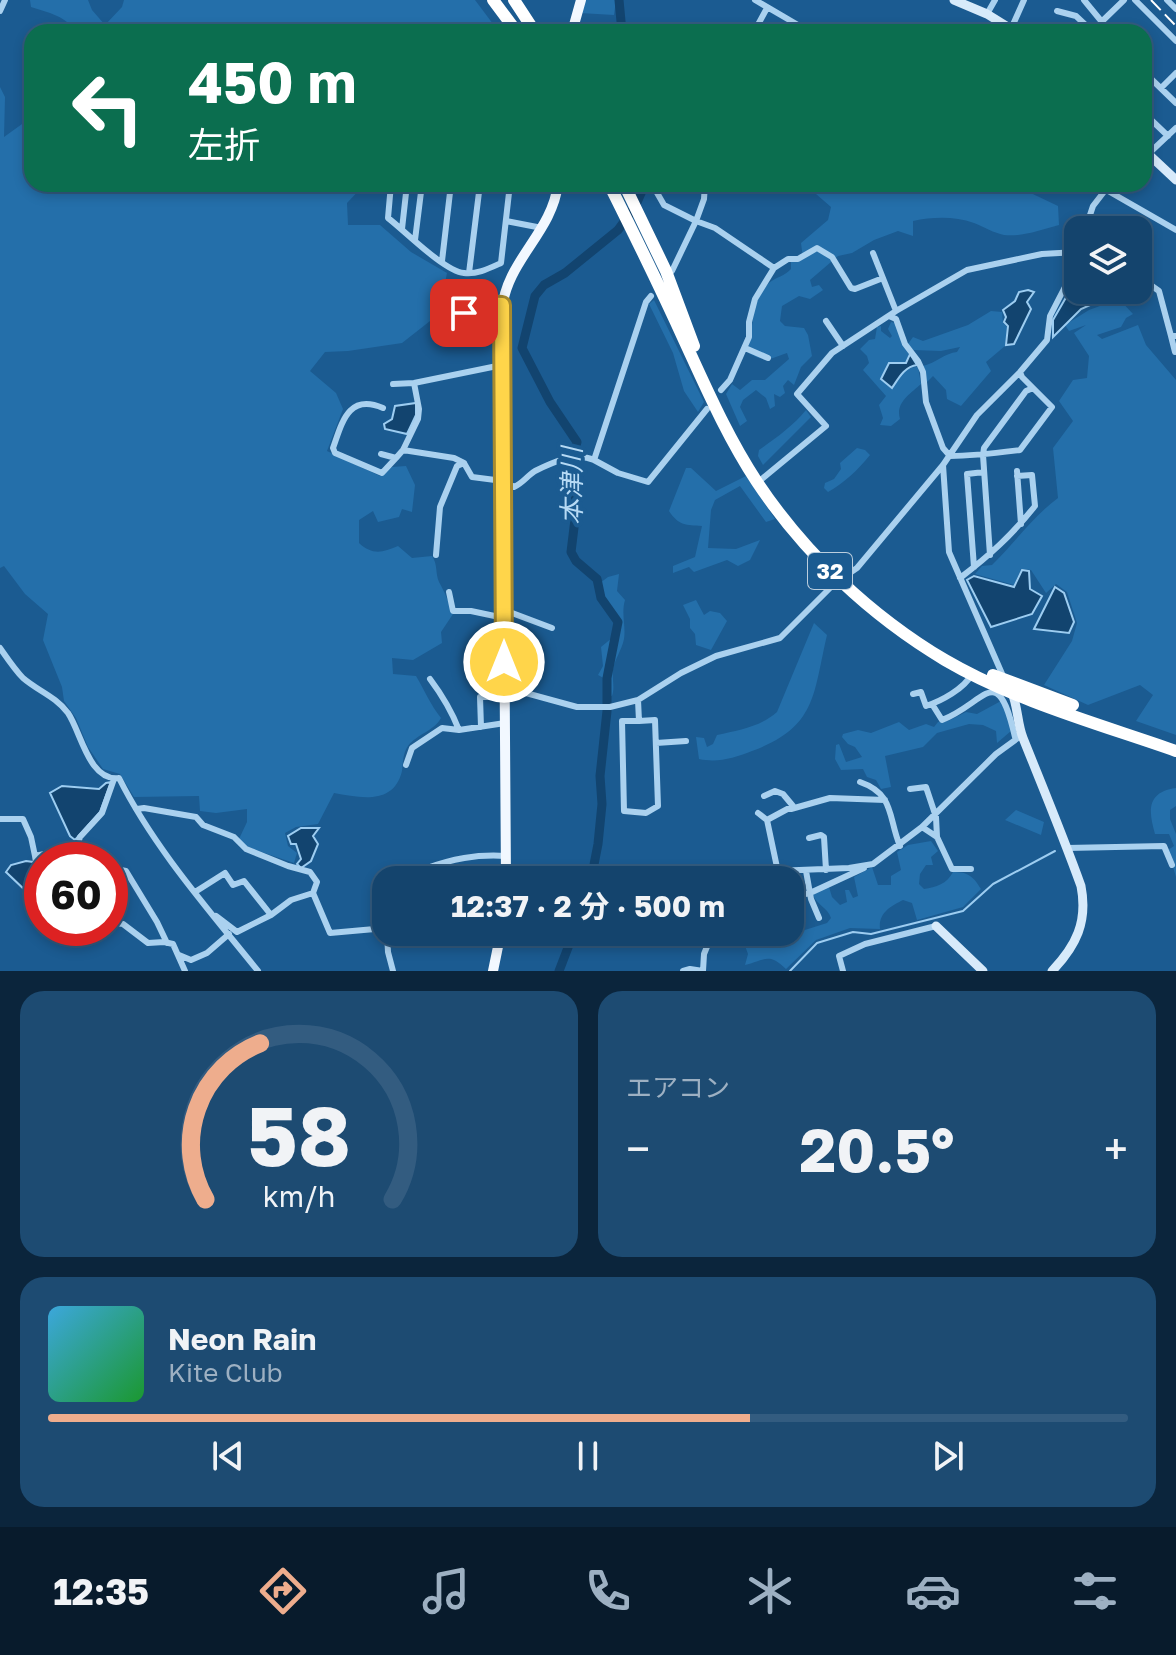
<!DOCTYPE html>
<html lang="ja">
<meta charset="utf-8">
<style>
body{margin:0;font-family:"Golos Text","Noto Sans JP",sans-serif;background:#1d4b72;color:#f1f3f6;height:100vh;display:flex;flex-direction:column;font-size:30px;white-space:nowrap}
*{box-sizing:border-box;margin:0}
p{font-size:26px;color:#9db0c2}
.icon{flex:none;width:44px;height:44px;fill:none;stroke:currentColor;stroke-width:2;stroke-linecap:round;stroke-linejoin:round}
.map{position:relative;height:971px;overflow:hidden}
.panel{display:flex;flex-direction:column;gap:20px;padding:20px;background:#0b253c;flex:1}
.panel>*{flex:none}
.banner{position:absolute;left:24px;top:24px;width:1128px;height:168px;border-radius:24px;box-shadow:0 4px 12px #0003,0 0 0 2px #335c80;background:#0b6e4f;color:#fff;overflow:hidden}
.fabs{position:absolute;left:1064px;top:216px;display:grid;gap:16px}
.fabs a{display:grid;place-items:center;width:88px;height:88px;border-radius:16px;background:#14446d;box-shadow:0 4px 12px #0003,0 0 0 2px #335c80;font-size:40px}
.speed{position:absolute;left:24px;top:842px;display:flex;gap:16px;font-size:40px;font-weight:700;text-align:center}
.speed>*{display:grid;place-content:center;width:104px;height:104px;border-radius:50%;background:#14446d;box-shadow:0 4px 12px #0003,0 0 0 2px #335c80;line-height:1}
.speed .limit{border:12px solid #d22;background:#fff;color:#111}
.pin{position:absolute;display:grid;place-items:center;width:68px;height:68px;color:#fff;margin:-34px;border-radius:16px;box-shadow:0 4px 12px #0006}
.me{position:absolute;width:88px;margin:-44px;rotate:0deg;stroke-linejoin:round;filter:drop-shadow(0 0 6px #0008)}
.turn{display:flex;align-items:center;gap:28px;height:168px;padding:0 32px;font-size:36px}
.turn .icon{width:104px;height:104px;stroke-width:2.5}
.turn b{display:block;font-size:56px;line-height:68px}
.big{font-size:60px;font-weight:700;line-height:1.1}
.panel .widget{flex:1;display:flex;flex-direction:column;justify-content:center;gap:12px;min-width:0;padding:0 28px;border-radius:24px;background:#1d4b72}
.panel .dial{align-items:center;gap:0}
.dial svg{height:208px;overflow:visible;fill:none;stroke:#335c80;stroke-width:7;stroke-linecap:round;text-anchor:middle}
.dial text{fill:#f1f3f6;stroke:none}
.song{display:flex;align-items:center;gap:24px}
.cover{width:96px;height:96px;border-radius:12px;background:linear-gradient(135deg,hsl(200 70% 55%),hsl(130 70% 35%))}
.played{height:8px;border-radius:4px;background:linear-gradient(90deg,#eead8d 65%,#335c80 65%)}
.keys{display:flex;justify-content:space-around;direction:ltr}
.heat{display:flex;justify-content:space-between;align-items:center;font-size:44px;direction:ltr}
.panel .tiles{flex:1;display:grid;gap:20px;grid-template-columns:1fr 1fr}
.widget:last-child{grid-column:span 2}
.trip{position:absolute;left:372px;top:866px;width:432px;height:80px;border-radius:24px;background:#14446d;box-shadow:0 4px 12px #0003,0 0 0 2px #335c80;font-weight:700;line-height:80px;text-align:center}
.tabs{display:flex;height:128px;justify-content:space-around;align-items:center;background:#081b2c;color:#9db0c2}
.tabs .icon{width:56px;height:56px}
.tabs .active{color:#eead8d}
.tabs b{font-size:36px;color:#f1f3f6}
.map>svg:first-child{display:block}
.green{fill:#246faa}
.water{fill:#12446f;stroke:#9dcdf1;stroke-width:2}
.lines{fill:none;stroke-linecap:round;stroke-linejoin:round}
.stream{stroke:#9dcdf1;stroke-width:2}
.river{stroke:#12446f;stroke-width:9}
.street{stroke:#aad1ef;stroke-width:6}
.secondary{stroke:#d7eafa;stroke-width:9}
.primary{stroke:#f2f8ff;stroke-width:10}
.highway{stroke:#fff;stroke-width:12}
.rail{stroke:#fff;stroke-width:2;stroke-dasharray:14 6;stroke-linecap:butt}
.route-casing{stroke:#a68a30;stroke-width:20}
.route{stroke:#ffd54a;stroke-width:14}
.labels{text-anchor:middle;stroke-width:8;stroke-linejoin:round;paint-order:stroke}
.shield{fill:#1b5b91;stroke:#bbcede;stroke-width:2}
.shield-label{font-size:22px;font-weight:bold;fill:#fff}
.water-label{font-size:26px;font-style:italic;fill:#b6daf5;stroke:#1b5b91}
</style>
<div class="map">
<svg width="1176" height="971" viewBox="0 0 1176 971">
<rect width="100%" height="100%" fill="#1b5b91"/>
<!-- green -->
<path class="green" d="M30 0H88L92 10 105 25 122 7 124 0H475L499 32H75C66 15 48 13 31 7Z
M585 0H616L614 15 580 13Z
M32 76V184H365L347 203 348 225H380L411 252 447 273 439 314 402 343 348 351 325 352 310 371 336 393 343 409 327 451 380 476 392 467 406 466 415 485 412 512 402 509 399 517 378 522 373 511 359 520V543C372 555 382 553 398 546L412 558 432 556C438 565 435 573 439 582 445 593 449 602 453 614L441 632 442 643 413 660 392 658 393 674 416 676C425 691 430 704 441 718 434 731 417 734 408 746 403 753 403 762 402 771 394 805 361 798 334 793L318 824 296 827 285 833 288 846 297 853 294 863 247 847 239 839 247 822V809L216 813 200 811 199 796 134 797 120 774 103 769 88 747 76 718 64 701 62 687 43 640 48 614 25 594 4 566 0 568V87L5 97 4 137 29 119 26 82Z
M820 184H1012L1058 206 1059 225C1041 230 1022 237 1004 235 994 233 984 227 974 223 954 216 933 217 913 221V236L898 231 874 240 852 253 838 256 810 280 812 287 819 285 823 290 810 299 799 296 782 306 780 321 785 326 804 328 808 335 812 356 801 367 794 385 788 380 783 386 785 393 780 397 774 394 775 406 770 409 766 398 756 390 743 400 740 407 747 421 740 426 726 394 732 384 740 390 752 380H765L789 359 787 353C768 359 767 364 747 352 755 329 749 301 769 283 776 277 785 276 791 269V262L803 258 801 243 828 220 831 207 816 194Z
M1119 299 1133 314 1126 318 1121 327 1097 335 1102 339 1138 325 1146 345 1176 380V735L1136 721 1153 695 1140 685 1088 705 1044 685 1072 641 1077 623 1067 592 1056 584 1046 593 1031 570 1021 569 1014 585 975 574 982 566 992 565C1017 541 1030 519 1058 498L1053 448 1073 421 1059 401 1073 380 1087 378 1089 356 1074 333 1086 325 1069 331 1065 325 1089 310Z
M654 300 704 402 698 412 684 391 673 353 649 304Z
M991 311 1002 312 1003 323 1007 327 1005 346 986 362 991 371 961 406 947 399 946 390 933 376 926 383 923 366C936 363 945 353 957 352L960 347 941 351 913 350 908 344 913 337 923 341 968 325Z
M891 322 896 323 909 353 906 362 888 363 881 378 891 388C898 379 906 366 918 367L921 384C910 394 895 403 900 419L891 426 880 425 883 418 879 405 886 396 863 370 869 363 867 356 860 349 869 340 875 339 877 327 881 326V331L890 338 892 336 888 329Z
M806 410 811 417 763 465 758 456 759 450C776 438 793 426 806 410Z
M857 448 865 450 870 455C858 470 844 483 828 492L824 488 825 483 834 479 841 469 840 463Z
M686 468H691L716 491 746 476 775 519 766 522 740 486 715 500 711 510 708 548 736 549 760 540 750 560 738 566 727 560 694 572 689 567 673 573V566L695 557 702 526C686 525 679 526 669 511Z
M619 574 617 591 625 600C621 613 626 626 624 639 622 650 614 660 613 670 612 680 615 687 612 696L608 695 609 681 598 675 603 666 601 647 618 633 620 622 604 599 600 583 608 577Z
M696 600 704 615 710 611 720 613 727 621 711 650 696 645 695 634 690 628V619L683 605Z
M814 623 827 635C813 695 817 727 752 751 734 758 718 763 699 759L696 737 704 738 707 747 713 744 717 735C739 730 760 727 777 712Z
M1001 701 1007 711 1011 731 997 743 996 731 983 725 969 724 937 733 923 747 885 756 891 787 881 789 876 780 867 777 863 769 841 770 835 759 836 745 839 744 846 762 862 757 855 747 848 744 842 737 843 734 858 730 871 733 899 722 909 730 926 724 934 727 938 722 948 721 966 712 977 714Z
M1176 788V806L1170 810V819L1176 834V877L1168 850 1174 846 1169 834H1155C1148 810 1147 792 1176 788Z
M1016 810 1044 822 1041 835 1005 820Z
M931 841 938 851 931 857 933 865H926L920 874 919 884 924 889C936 887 947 884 953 872 968 872 973 876 981 889L963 907 917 920 912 903 903 900C891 906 878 913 880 929L850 928 816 940 786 969C769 952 765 960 745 965L748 954 744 943 748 938 739 944 734 940 738 932H783L789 935 827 923 831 918C827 907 818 906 812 894L829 887 832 897 840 905 847 902 845 890H849L853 898 858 896 854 877 872 867 878 885H891V876L901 870 897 852 908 845Z"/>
<!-- water -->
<path class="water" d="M1078 269V290H1108L1106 298 1081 309 1053 337V320L1072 287Z
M1028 290 1034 292 1027 302 1031 309 1014 344 1006 345 1008 326 1004 322 1006 317 1003 310 1015 301 1019 292Z
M910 354 917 365C905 366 898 379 892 388L881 379 889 363H906Z
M416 403V415L407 434 385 429 384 424 392 419 395 406Z
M1022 570 1029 571 1030 589 1042 596 1032 614 991 627 967 580 974 576 1014 587Z
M1055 587 1064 593 1074 622 1069 633 1034 629Z
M111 782 100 812 75 840 70 836 50 793 62 786 99 789 106 783Z
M301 828H319L313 836 318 844 311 861 301 868 297 864 301 859 296 844H291L288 836Z
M26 861 33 862 38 888 37 895 27 892 6 872 11 865Z"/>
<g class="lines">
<!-- stream -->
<path class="stream" d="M790 971 817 943 853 932 871 934 963 911 993 884 1055 851"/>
<!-- river -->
<path class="river" d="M619 0 622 32
M591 880 598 844 602 804 600 776 607 711V678L618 622 601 598 597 579 576 561 571 552 576 511 574 453 577 442 550 402 522 348 535 296 544 285 565 273 618 230 635 207 645 184
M559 971 574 932"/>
<!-- street -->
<path class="street" d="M755 0 798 25 805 32
M1084 0 1102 22
M1135 0 1176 41
M1167 0 1176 9
M0 11 5 0
M1057 11 1076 16 1092 31
M987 14 995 0
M1011 29 1024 0
M754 32 767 8
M1091 32 1124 0
M1144 72 1176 103
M1161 88 1176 73
M1144 113 1168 136
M1144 158 1176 128
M391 184 388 218C405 231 444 271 464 273 476 275 490 268 501 263L510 184
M589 184 592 189 598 188
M652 184 664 205 696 221 704 199 705 184
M1096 184 1176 230
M506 221 542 228
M402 229 407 184
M1085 230 1093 206 1110 184
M415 240 422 184
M873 253 896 311
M442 261 451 184
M774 268 788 259H798L817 248 832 257 851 288 855 289 883 278
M672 271 696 221 715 228 774 268 755 299 749 322V337L730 380 721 390
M469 273 480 184
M1138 276 1159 291 1171 336H1176
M464 295 469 309
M651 296 646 302 594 460 618 473 648 482 707 409
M889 316 896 319 905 344 918 361 923 372 926 402 943 448 950 456C973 456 996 453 1020 450L1052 407 1033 388 1026 391 984 448 983 455 990 555
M826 321 843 346
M1171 336 1175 352
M436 337 453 326 457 315C473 310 485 299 502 305
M745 348 768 358
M1020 372 1022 377 1033 388
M393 384 414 383 502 365
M383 408C348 393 342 423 333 448L335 453 382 473 396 458
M403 450 454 458 464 463
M381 454 396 458 403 450 418 419 419 409 414 383
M943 465 949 552 1003 676
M1017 471 1021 524
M757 483 826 426 797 394 832 353 896 311 967 270 1042 254 1077 252
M436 555 440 507 457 466 464 463 472 477 503 481 514 487C523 483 527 476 535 471 553 462 575 452 594 460
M974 567 967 474 984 472
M960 578C990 555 1011 536 1035 506L1032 475 1017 476
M449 592 453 611H471L504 618
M504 610 552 628
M0 648C7 658 15 670 23 678 38 691 55 696 68 713 81 732 89 782 119 778 154 848 209 910 258 971
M430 679C442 695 452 712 459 730
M504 687 577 707H610L638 700 681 673 716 656 780 638 835 583 857 568 943 465 977 415 1020 372 1047 340 1050 316 1068 281 1078 251
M913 694 921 692 926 706C941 701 964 689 972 674
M638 700 639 721H622L624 811 646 813 658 806 655 720 639 721
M932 704 942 720C986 703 997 659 1015 737
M481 727 480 697H505
M656 743 686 741
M406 765 412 748 442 728 459 730 505 723
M860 782C895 794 888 818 900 846
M910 789 926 787 936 817 937 837
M764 796 775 791 783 794 793 806 767 820
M137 809 144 808 196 817 203 825 234 837 246 849 288 866 310 872 317 882 313 893
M791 809 830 798 885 800
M758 813 767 820 778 872
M0 819H23L31 837 35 856
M922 827 937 837 952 869H971
M809 838 821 835 824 837 826 870
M1067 848 1164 846 1172 865
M89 860 86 852 77 847 80 837 102 813 114 779
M110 868 126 871 157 922 167 943
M424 869C452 859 476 854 506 856
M806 871 811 899 819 918
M656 880 702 874 849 868 873 864 922 827 996 754 1022 735
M195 892 225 873 233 885 244 881 271 915
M39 896 40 886 35 856 77 847
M790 897 810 893 864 868
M42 900 39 896 36 897 33 911 42 914
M216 916 237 932 271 915 291 900 313 893 330 933 386 928
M110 922 123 924 148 943 164 942 173 944 185 971
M387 932 388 952 393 971
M179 955 191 960 207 953 229 934
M683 971 690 969 703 971
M703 971 704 954 713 932
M843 971 839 956 865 944 936 926"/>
<!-- secondary -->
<path class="secondary" d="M954 0 987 14 1016 32
M1144 150 1176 180
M1011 690C1018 705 1017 723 1023 738 1043 788 1063 836 1081 886 1088 922 1076 946 1052 971
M936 926 983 971"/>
<!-- primary -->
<path class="primary" d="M572 32 581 0
M506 880 502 310C506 261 552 233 558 184
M493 971 501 932"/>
<!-- highway -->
<path class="highway" d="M493 0 517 32
M514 0 535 32
M609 184C635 236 661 289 685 342 707 390 728 438 757 482 805 554 871 616 945 660 1015 701 1099 724 1176 751
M624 184 666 271 694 346
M993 675 1073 705"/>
<!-- rail -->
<path class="rail" d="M1151 0 1176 26"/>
</g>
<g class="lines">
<!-- route casing -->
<g class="route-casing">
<path id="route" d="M464 313 484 304 502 305 504 662"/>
</g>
<!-- route -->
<use href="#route" class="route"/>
</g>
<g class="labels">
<!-- shield labels -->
<rect class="shield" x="808" y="553" width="44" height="36" rx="6"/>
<g class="shield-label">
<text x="830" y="579">32</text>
</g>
<!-- water labels -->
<g class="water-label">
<text transform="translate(572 486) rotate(-90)" y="9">本津川</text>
</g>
</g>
</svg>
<div class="fabs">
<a><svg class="icon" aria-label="layers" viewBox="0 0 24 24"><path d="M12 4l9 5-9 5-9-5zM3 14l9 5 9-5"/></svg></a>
</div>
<div class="speed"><div class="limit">60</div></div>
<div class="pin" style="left:464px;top:313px;background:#d93025"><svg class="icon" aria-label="arrive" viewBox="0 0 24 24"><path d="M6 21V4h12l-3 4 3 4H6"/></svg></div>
<svg class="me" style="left:504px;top:662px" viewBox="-20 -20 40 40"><circle r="17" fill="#ffd54a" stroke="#fff" stroke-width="3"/><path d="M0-11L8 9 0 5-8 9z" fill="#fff"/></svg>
<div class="trip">12:37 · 2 分 · 500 m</div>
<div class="banner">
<div class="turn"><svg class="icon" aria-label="left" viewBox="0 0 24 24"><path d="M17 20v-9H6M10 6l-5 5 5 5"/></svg><div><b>450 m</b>左折</div></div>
</div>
</div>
<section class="panel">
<div class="tiles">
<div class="widget dial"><svg viewBox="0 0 100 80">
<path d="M14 69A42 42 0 1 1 86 69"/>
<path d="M14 69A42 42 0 0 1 35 9" stroke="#eead8d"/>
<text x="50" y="56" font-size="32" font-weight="700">58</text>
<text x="50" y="72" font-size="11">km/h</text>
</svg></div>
<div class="widget"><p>エアコン</p>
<div class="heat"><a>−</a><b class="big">20.5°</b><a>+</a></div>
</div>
<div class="widget">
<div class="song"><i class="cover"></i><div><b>Neon Rain</b><p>Kite Club</p></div></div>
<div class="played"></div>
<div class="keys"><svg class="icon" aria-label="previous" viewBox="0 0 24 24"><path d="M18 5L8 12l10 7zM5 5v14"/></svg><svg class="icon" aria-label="pause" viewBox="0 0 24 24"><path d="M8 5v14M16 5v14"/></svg><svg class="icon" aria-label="next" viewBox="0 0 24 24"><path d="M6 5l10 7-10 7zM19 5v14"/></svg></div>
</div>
</div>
</section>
<nav class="tabs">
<b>12:35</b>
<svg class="icon active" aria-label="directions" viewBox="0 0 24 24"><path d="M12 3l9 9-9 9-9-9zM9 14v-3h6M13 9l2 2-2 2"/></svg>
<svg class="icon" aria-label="music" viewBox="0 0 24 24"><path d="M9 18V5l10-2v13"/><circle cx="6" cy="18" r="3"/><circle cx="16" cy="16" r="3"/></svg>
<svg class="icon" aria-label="phone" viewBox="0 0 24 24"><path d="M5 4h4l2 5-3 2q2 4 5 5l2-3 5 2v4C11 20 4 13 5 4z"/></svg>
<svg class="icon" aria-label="climate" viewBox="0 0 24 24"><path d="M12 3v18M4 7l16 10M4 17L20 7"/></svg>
<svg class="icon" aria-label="car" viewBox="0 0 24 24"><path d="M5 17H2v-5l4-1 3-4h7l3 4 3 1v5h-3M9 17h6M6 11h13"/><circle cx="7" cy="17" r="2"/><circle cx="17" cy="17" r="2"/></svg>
<svg class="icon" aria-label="filters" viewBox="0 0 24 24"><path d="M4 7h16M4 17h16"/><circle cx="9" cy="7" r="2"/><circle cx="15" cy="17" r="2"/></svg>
</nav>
